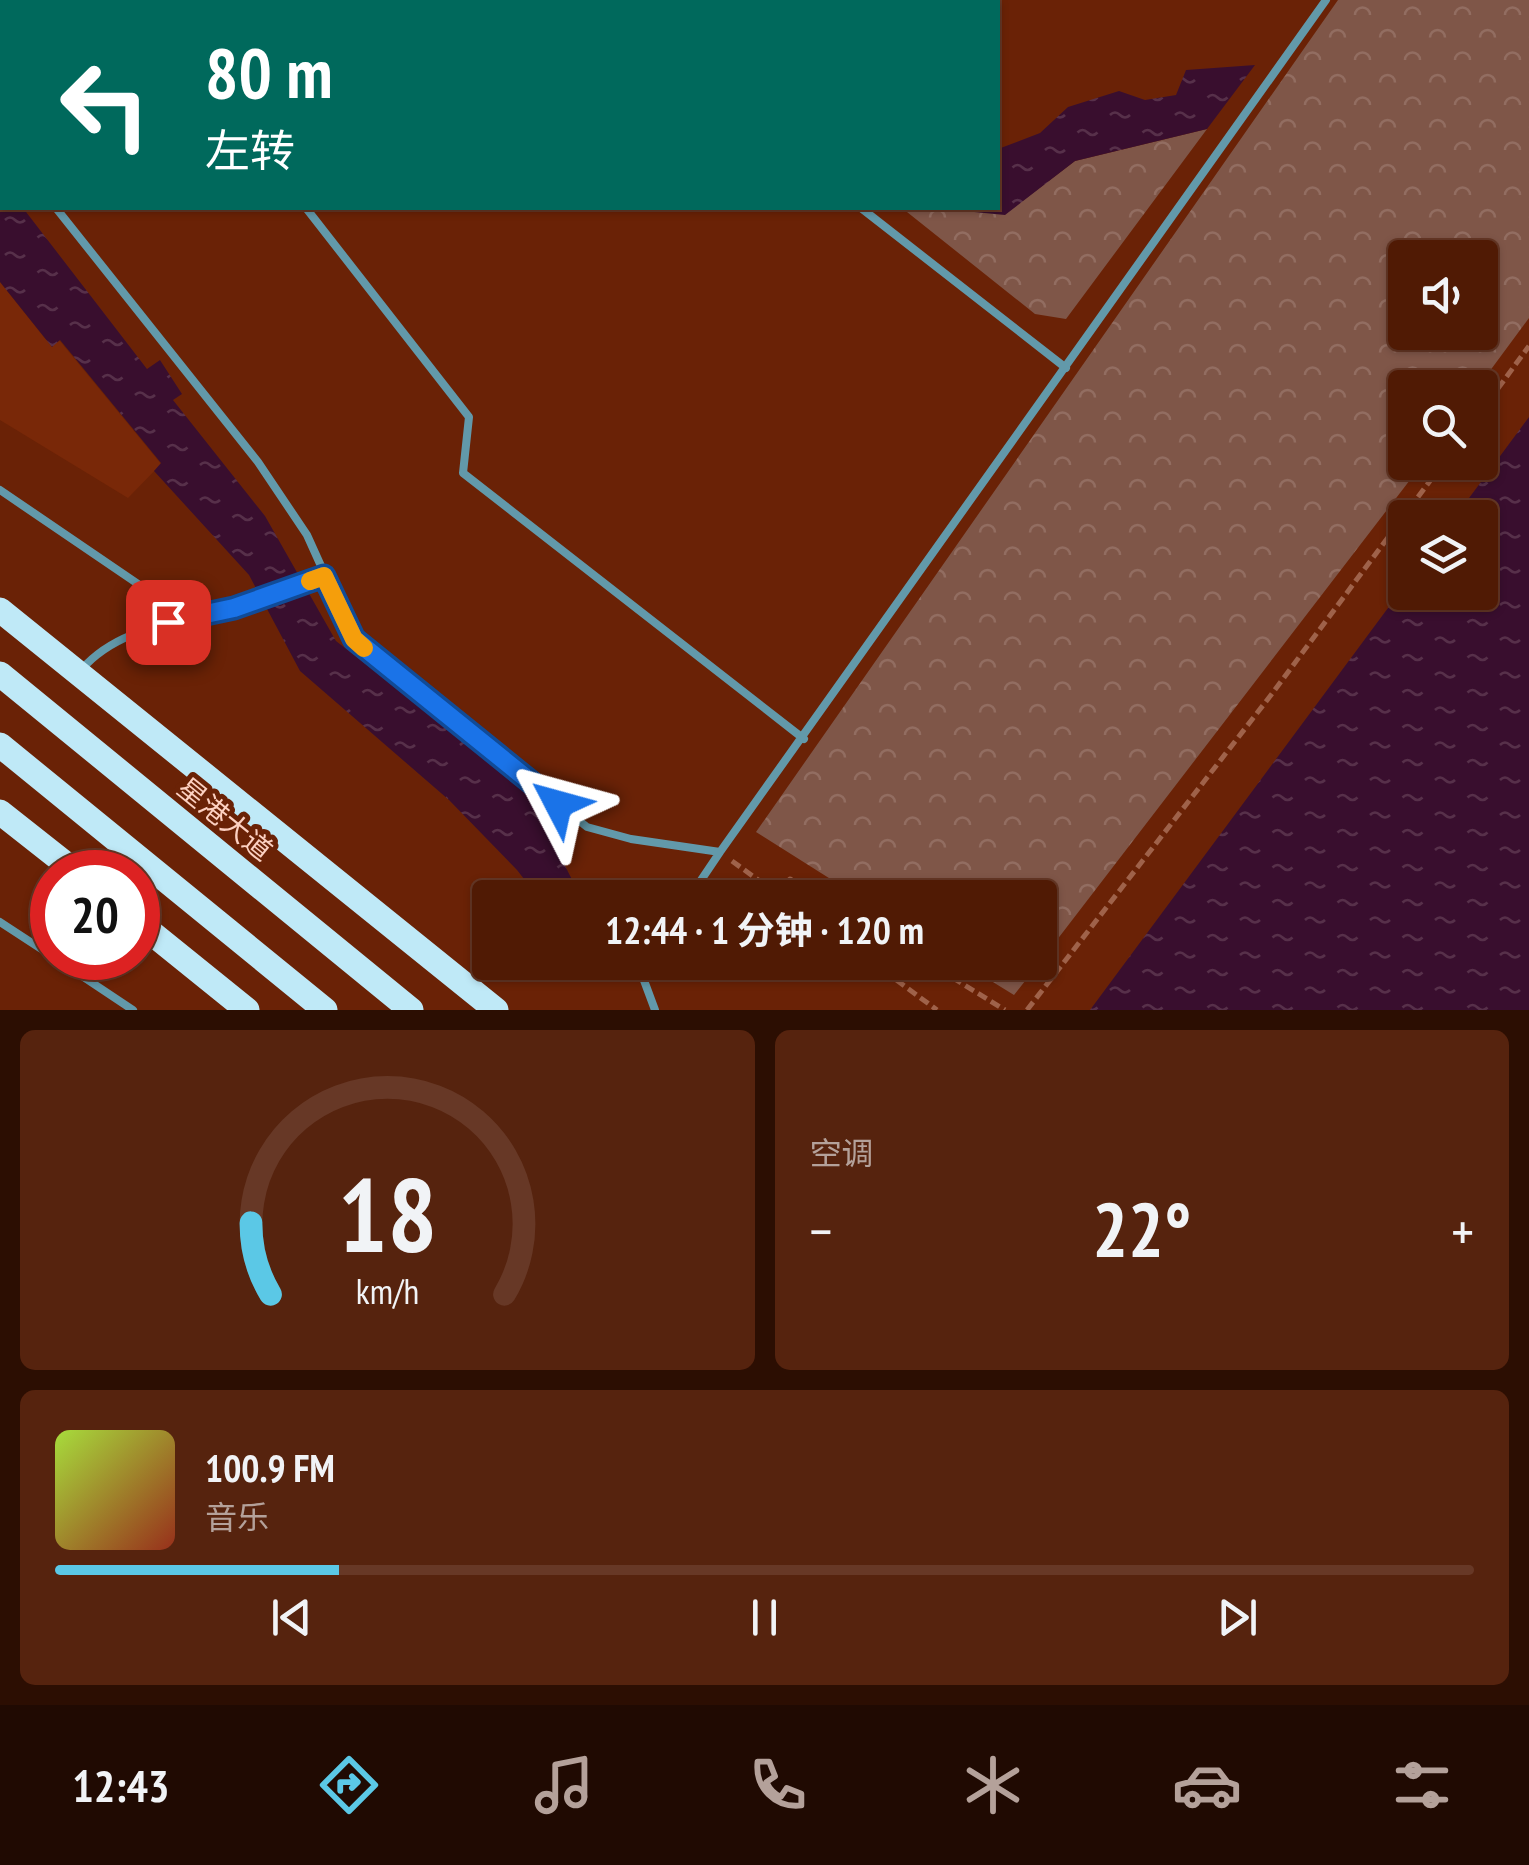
<!DOCTYPE html>
<html lang="zh">
<meta charset="utf-8">
<style>
body{margin:0;font-family:"PT Sans Narrow","Noto Sans SC",sans-serif;background:#56230e;color:#f1f3f6;height:100vh;display:flex;flex-direction:column;font-size:38px;white-space:nowrap}
*{box-sizing:border-box;margin:0}
p{font-size:32px;color:#b4a19a}
.icon{flex:none;width:55px;height:55px;fill:none;stroke:currentColor;stroke-width:2;stroke-linecap:round;stroke-linejoin:round}
.map{position:relative;height:1010px;overflow:hidden}
.sheet{display:flex;flex-direction:column;gap:20px;padding:20px;background:#2c0e02;flex:1}
.sheet>*{flex:none}
.guide{position:absolute;left:0px;top:0px;width:1000px;height:210px;box-shadow:0 2px 8px #0004,0 0 0 2px #673826;background:#00695c;color:#fff;overflow:hidden}
.tools{position:absolute;left:1388px;top:240px;display:grid;gap:20px}
.tools a{display:grid;place-items:center;width:110px;height:110px;border-radius:10px;background:#501a04;box-shadow:0 2px 8px #0004,0 0 0 2px #673826;font-size:50px}
.speed{position:absolute;left:30px;top:850px;display:flex;gap:20px;font-size:50px;font-weight:700;text-align:center}
.speed>*{display:grid;place-content:center;width:130px;height:130px;border-radius:50%;background:#501a04;box-shadow:0 2px 8px #0004,0 0 0 2px #673826;line-height:1}
.speed .limit{border:15px solid #d22;background:#fff;color:#111}
.pin{position:absolute;display:grid;place-items:center;width:85px;height:85px;color:#fff;margin:-42px;border-radius:20px;box-shadow:0 5px 15px #0006}
.me{position:absolute;width:110px;margin:-55px;rotate:309deg;stroke-linejoin:round;filter:drop-shadow(0 0 8px #0008)}
.turn{display:flex;align-items:center;gap:35px;height:210px;padding:0 40px;font-size:45px}
.turn .icon{width:130px;height:130px;stroke-width:2.5}
.turn b{display:block;font-size:70px;line-height:85px}
.big{font-size:75px;font-weight:700;line-height:1.1}
.sheet .widget{flex:1;display:flex;flex-direction:column;justify-content:center;gap:15px;min-width:0;padding:0 35px;border-radius:15px;background:#56230e}
.sheet .dial{align-items:center;gap:0}
.dial svg{height:260px;overflow:visible;fill:none;stroke:#673826;stroke-width:7;stroke-linecap:round;text-anchor:middle}
.dial text{fill:#f1f3f6;stroke:none}
.song{display:flex;align-items:center;gap:30px}
.cover{width:120px;height:120px;border-radius:15px;background:linear-gradient(135deg,hsl(80 70% 55%),hsl(10 70% 35%))}
.played{height:10px;border-radius:5px;background:linear-gradient(90deg,#5bc8e6 20%,#673826 20%)}
.keys{display:flex;justify-content:space-around;direction:ltr}
.heat{display:flex;justify-content:space-between;align-items:center;font-size:55px;direction:ltr}
.sheet .tiles{flex:1;display:grid;gap:20px;grid-template-columns:1fr 1fr}
.widget:last-child{grid-column:span 2}
.trip{position:absolute;left:472px;top:880px;width:585px;height:100px;border-radius:10px;background:#501a04;box-shadow:0 2px 8px #0004,0 0 0 2px #673826;font-weight:700;line-height:100px;text-align:center}
.tab-bar{display:flex;height:160px;justify-content:space-around;align-items:center;background:#200a02;color:#b4a19a}
.tab-bar .icon{width:70px;height:70px}
.tab-bar .active{color:#5bc8e6}
.tab-bar b{font-size:45px;color:#f1f3f6}
.map>svg:first-child{display:block}
.built{fill:#792808}
.forest{fill:url(#forest-crowns);fill-rule:evenodd}
.water{fill:url(#water-ripples)}
.lines{fill:none;stroke-linecap:round;stroke-linejoin:round}
.path{stroke:#9f624a;stroke-width:5;stroke-dasharray:10 5;stroke-linecap:butt}
.lane{stroke:#6299aa;stroke-width:8}
.primary{stroke:#bfe9f7;stroke-width:25}
.route-casing{stroke:#114b97;stroke-width:25}
.route{stroke:#1a73e8;stroke-width:18}
.slow{stroke:#f59e0b;stroke-width:18}
.labels{text-anchor:middle;stroke-width:10;stroke-linejoin:round;paint-order:stroke}
.street-label{font-size:28px;fill:#fcd0c1;stroke:#6a2206}
</style>
<div class="map">
<svg width="1529" height="1010" viewBox="0 0 1529 1010">
<defs>
<pattern id="forest-crowns" width="20" height="18" patternUnits="userSpaceOnUse" patternTransform="scale(2.5)"><rect width="20" height="18" fill="#7f5648"/><path d="M2 6a3 3 0 1 1 6 0M12 15a3 3 0 1 1 6 0" fill="none" stroke="#926d61"/></pattern>
<pattern id="water-ripples" width="26" height="14" patternUnits="userSpaceOnUse" patternTransform="scale(2.5)"><rect width="26" height="14" fill="#390e2e"/><path d="M2 4q2-2 4 0t4 0M15 11q2-2 4 0t4 0" fill="none" stroke="#57304a"/></pattern>
</defs>
<rect width="100%" height="100%" fill="#6a2206"/>
<!-- built -->
<path class="built" d="M0 282 51 346 59 340 161 464 128 498 0 420Z"/>
<!-- forest -->
<path class="forest" d="M1338 0H1529V318L1478 387 1405 388V462L1423 463 1040 962V898L859 897 756 832ZM1405 258H1480V332H1405Z
M1207 129 1066 319 1035 314 902 208H960L965 211 1005 214 1075 161Z
M962 963V962H1040L1014 995Z"/>
<!-- water -->
<path class="water" d="M1255 65 1207 129 1075 161 1005 215 964 211 960 208H998V149L1040 133 1068 107 1119 91 1145 100 1176 95 1186 70Z
M0 177 2 208H23L147 369 160 360 182 394 173 400 265 516 336 641 537 798 535 808C553 838 564 867 582 897H538L517 870 449 800 300 671 249 575 154 471 161 463 60 340 52 347 0 282Z
M1529 417V1010H1090L1405 585V592H1480V518L1455 517Z"/>
<g class="lines">
<!-- path -->
<path class="path" d="M597 2 598 0
M1480 413 1529 346
M732 861 783 898
M777 894 790 879 821 898
M872 962 937 1010
M927 962 1005 1010
M1027 1010 1271 695 1444 462"/>
<!-- lane -->
<path class="lane" d="M146 0 148 2
M572 0 576 2
M0 137 2 140
M56 208 258 462 307 535 354 639 587 827 631 839 720 852 1326 0
M306 208 469 417 463 473 804 739
M861 208 1066 368
M0 490 188 618
M81 670C121 624 182 624 236 607 266 598 296 587 325 576
M689 898 720 852
M0 922 52 956
M55 958 133 1010
M649 962 642 975 655 1010"/>
<!-- primary -->
<path class="primary" d="M0 610 496 1010
M0 674 411 1010
M0 745 325 1010
M0 812 76 872
M138 922 247 1010"/>
</g>
<g class="lines">
<!-- route casing -->
<g class="route-casing">
<path id="route" d="M168 622 234 608 324 576 354 639 558 804"/>
</g>
<!-- route -->
<use href="#route" class="route"/>
<!-- slow -->
<path class="slow" d="M310 581 324 576 354 639 364 648"/>
</g>
<g class="labels">
<!-- street labels -->
<g class="street-label">
<text transform="translate(225 819) rotate(39)" y="10">星港大道</text>
</g>
</g>
</svg>
<div class="tools">
<a><svg class="icon" aria-label="sound" viewBox="0 0 24 24"><path d="M4 9h4l5-4v14l-5-4H4zM17 9q2 3 0 6"/></svg></a>
<a><svg class="icon" aria-label="search" viewBox="0 0 24 24"><circle cx="10" cy="10" r="6"/><path d="M15 15l6 6"/></svg></a>
<a><svg class="icon" aria-label="layers" viewBox="0 0 24 24"><path d="M12 4l9 5-9 5-9-5zM3 14l9 5 9-5"/></svg></a>
</div>
<div class="speed"><div class="limit">20</div></div>
<div class="pin" style="left:168px;top:622px;background:#d93025"><svg class="icon" aria-label="arrive" viewBox="0 0 24 24"><path d="M6 21V4h12l-3 4 3 4H6"/></svg></div>
<svg class="me" style="left:558px;top:804px" viewBox="-20 -20 40 40"><path d="M0-17L14 15 0 8-14 15z" fill="#1a73e8" stroke="#fff" stroke-width="4"/></svg>
<div class="trip">12:44 · 1 分钟 · 120 m</div>
<div class="guide">
<div class="turn"><svg class="icon" aria-label="left" viewBox="0 0 24 24"><path d="M17 20v-9H6M10 6l-5 5 5 5"/></svg><div><b>80 m</b>左转</div></div>
</div>
</div>
<section class="sheet">
<div class="tiles">
<div class="widget dial"><svg viewBox="0 0 100 80">
<path d="M14 69A42 42 0 1 1 86 69"/>
<path d="M14 69A42 42 0 0 1 8 47" stroke="#5bc8e6"/>
<text x="50" y="56" font-size="32" font-weight="700">18</text>
<text x="50" y="72" font-size="11">km/h</text>
</svg></div>
<div class="widget"><p>空调</p>
<div class="heat"><a>−</a><b class="big">22°</b><a>+</a></div>
</div>
<div class="widget">
<div class="song"><i class="cover"></i><div><b>100.9 FM</b><p>音乐</p></div></div>
<div class="played"></div>
<div class="keys"><svg class="icon" aria-label="previous" viewBox="0 0 24 24"><path d="M18 5L8 12l10 7zM5 5v14"/></svg><svg class="icon" aria-label="pause" viewBox="0 0 24 24"><path d="M8 5v14M16 5v14"/></svg><svg class="icon" aria-label="next" viewBox="0 0 24 24"><path d="M6 5l10 7-10 7zM19 5v14"/></svg></div>
</div>
</div>
</section>
<nav class="tab-bar">
<b>12:43</b>
<svg class="icon active" aria-label="directions" viewBox="0 0 24 24"><path d="M12 3l9 9-9 9-9-9zM9 14v-3h6M13 9l2 2-2 2"/></svg>
<svg class="icon" aria-label="music" viewBox="0 0 24 24"><path d="M9 18V5l10-2v13"/><circle cx="6" cy="18" r="3"/><circle cx="16" cy="16" r="3"/></svg>
<svg class="icon" aria-label="phone" viewBox="0 0 24 24"><path d="M5 4h4l2 5-3 2q2 4 5 5l2-3 5 2v4C11 20 4 13 5 4z"/></svg>
<svg class="icon" aria-label="climate" viewBox="0 0 24 24"><path d="M12 3v18M4 7l16 10M4 17L20 7"/></svg>
<svg class="icon" aria-label="car" viewBox="0 0 24 24"><path d="M5 17H2v-5l4-1 3-4h7l3 4 3 1v5h-3M9 17h6M6 11h13"/><circle cx="7" cy="17" r="2"/><circle cx="17" cy="17" r="2"/></svg>
<svg class="icon" aria-label="filters" viewBox="0 0 24 24"><path d="M4 7h16M4 17h16"/><circle cx="9" cy="7" r="2"/><circle cx="15" cy="17" r="2"/></svg>
</nav>
